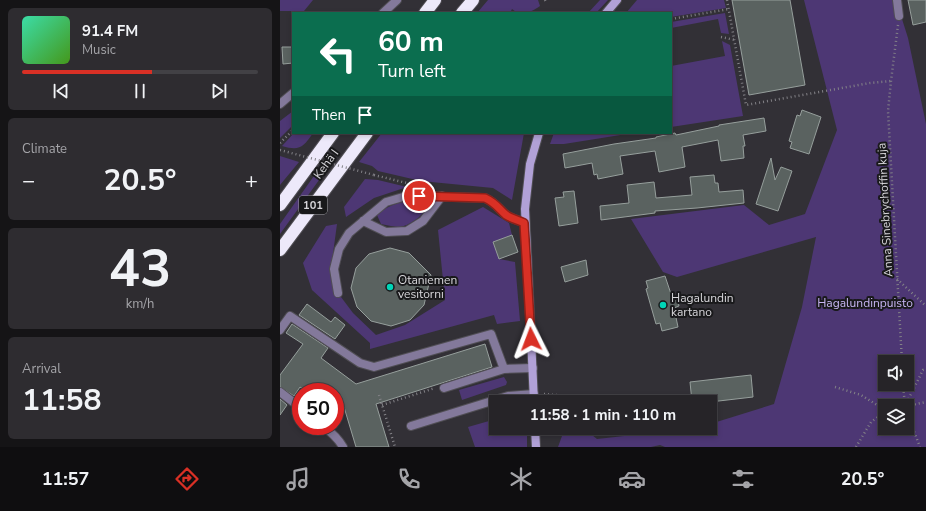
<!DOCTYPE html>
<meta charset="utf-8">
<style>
body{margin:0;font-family:"Nunito Sans",sans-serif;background:#2e2c30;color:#f1f3f6;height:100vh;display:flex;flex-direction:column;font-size:15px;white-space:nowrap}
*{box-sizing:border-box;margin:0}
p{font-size:13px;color:#a4a4a8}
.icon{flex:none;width:22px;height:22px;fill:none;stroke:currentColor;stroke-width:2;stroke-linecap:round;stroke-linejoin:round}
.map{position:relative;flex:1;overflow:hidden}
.sheet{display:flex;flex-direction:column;gap:8px;padding:8px;background:#151416;width:280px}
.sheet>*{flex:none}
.top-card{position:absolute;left:12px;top:12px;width:380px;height:122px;border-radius:0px;box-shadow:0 2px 6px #0003,0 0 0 1px #424145;background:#0b6e4f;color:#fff;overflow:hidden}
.fabs{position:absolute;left:598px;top:355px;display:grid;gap:8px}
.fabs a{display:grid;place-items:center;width:36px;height:36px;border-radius:0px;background:#262428;box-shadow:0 2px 6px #0003,0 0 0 1px #424145;font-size:20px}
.speed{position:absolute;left:12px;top:383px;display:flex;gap:8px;font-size:20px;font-weight:700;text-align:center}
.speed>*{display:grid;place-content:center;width:52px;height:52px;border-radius:50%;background:#262428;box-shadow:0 2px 6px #0003,0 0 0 1px #424145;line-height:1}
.speed .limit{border:6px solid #d22;background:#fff;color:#111}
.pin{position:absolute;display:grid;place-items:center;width:34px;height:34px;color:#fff;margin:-17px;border:2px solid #fff;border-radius:50%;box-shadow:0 1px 4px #0007}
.me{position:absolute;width:44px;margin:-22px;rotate:357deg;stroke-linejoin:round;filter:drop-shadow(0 0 3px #0008)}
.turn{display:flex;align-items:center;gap:14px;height:84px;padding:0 20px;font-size:18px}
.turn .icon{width:52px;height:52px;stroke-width:2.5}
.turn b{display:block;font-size:28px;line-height:34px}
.then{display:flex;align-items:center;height:38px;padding:0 20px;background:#0003;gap:8px;font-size:15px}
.big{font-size:30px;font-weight:700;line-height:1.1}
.sheet .card{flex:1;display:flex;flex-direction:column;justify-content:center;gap:6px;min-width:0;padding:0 14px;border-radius:6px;background:#2e2c30}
.sheet .dial{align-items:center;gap:0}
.dial b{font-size:52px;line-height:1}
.song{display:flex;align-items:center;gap:12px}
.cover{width:48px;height:48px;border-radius:6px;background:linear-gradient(135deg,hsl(160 70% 55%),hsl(100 70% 35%))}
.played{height:4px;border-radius:2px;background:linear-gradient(90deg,#d93025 55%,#424145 55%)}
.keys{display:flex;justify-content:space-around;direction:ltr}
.heat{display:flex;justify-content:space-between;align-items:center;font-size:22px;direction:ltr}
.trip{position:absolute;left:209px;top:395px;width:228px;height:40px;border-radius:0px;background:#262428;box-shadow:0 2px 6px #0003,0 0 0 1px #424145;font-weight:700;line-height:40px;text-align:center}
.dock{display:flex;height:64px;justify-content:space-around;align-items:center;background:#0f0e10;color:#a4a4a8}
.dock .icon{width:28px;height:28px}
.dock .active{color:#d93025}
.dock b{font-size:18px;color:#f1f3f6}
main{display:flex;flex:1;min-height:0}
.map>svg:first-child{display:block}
.green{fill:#4d3774;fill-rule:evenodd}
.building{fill:#5a6260;stroke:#969f9c}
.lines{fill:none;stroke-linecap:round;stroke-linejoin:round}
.lane-casing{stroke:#504e54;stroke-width:10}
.street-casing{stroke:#504e54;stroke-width:10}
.secondary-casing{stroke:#504e54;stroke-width:10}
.highway-casing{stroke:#504e54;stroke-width:14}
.path{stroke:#838287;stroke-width:2.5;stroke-dasharray:1 3;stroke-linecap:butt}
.lane{stroke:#83799b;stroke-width:8}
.street{stroke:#83799b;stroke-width:8}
.secondary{stroke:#b1a1d7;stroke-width:8}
.highway{stroke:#ede9fa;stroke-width:12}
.path-bridge{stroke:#838287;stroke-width:2.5;stroke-dasharray:1 3;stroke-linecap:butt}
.route-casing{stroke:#8d1f18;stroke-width:10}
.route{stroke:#d93025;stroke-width:7}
.poi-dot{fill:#00d5b7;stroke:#19191b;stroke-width:1.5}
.labels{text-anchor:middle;stroke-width:4;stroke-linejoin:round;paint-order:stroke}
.shield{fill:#19191b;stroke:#9e9da1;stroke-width:1}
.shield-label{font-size:11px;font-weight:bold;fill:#d7d6da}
.street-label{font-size:12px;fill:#d7d6da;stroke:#19191b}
.poi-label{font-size:12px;fill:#d7d6da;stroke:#19191b;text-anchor:start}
.park-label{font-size:12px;fill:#c6b4f1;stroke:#19191b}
</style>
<main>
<section class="sheet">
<div class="card">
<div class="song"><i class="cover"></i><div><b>91.4 FM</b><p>Music</p></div></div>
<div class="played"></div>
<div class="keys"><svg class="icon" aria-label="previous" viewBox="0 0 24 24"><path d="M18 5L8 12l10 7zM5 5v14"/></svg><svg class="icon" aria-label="pause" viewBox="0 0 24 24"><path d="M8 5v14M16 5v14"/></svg><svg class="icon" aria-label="next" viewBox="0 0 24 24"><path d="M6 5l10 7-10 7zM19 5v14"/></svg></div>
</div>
<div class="card"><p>Climate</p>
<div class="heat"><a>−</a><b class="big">20.5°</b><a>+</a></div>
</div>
<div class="card dial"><b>43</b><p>km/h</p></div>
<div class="card"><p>Arrival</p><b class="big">11:58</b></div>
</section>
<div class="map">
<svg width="646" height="447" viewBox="0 0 646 447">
<rect width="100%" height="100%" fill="#323036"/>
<!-- green -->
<path class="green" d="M0 0H33L24 11H0Z
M208 0H258L260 6C251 12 242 17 232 9L230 13H197Z
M320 0H328L316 13H308Z
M357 0H444L446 8 391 17V13H346Z
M524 0H616L628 38 646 124V447H385L380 445 371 447H278L282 436 293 428H303L317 439 416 428H430V424L494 404 522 307 536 237 397 277 383 272 351 219 464 205 489 225 525 214 557 130ZM605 362H627V384H605ZM605 406H627V428H605Z
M445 13 449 34 441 33 438 19 391 28V22Z
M442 41 450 45 463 116 391 127V66L445 56Z
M13 111V125L0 138V121Z
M14 133H33C23 148 19 151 2 146Z
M102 133H244L232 200 213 188 141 181 98 171 92 166 79 162Z
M274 133H353L284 144H270Z
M0 156 19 162 0 185Z
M41 166 47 169 0 234V224Z
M85 179 98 180 127 187 94 198 66 217 64 207Z
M142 198 148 202C148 213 131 225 120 227 115 227 107 225 101 224L97 215C109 203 126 201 142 198Z
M203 207 229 223 232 235 213 242 219 259 235 262 240 321 217 324 214 315 90 349V343L32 290 23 263 46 226 57 224 52 261V285L73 313 96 335 125 325 165 300 158 230Z
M224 377 227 382 226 385 182 400 179 390Z
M216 419V428H247V447H195L188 427Z"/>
<!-- building -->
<path class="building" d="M452 0H510L525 85 469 95Z
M628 0H646V22L633 25Z
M2 47H13V63L3 64Z
M522 110 541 117 529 154 510 148 512 142 509 141 517 115 520 116Z
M484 118 486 131 463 135 465 146H463L464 158 441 161 438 140 402 147 405 167 379 172 375 151 340 156 343 174 318 179 317 174 314 175 312 163 285 168 283 154 334 144 376 138V137L395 133 396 135 439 126V125Z
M491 158 495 180 501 167 512 171 498 211 476 204Z
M434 175 435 183H438L439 192 463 190 464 203 417 208 375 211V213L321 220 320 206 349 203 347 185 374 182 376 198 412 195 410 177Z
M294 191 298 223 279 226 275 198 284 197 283 192Z
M232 235 238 252 219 259 213 242Z
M110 248 129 253 151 275 144 305 130 320 111 326 91 321 77 307 71 288 76 268 89 254Z
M306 260 308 275 285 282 281 267Z
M385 276 392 297 397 296 399 306 394 308 398 327 382 331 380 323 376 324 366 289 368 288 366 281Z
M27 304 51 322 55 317 65 325 55 339 19 315Z
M12 324 48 348 41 358 76 384 205 344 212 367 96 404 109 447H76L64 407 55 401V392H27L20 387 14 396 0 387V375L23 344 6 333Z
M471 375 473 397 430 402H412L410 382Z
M0 399 7 405 0 415Z"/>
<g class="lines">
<!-- lane casing -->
<g class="lane-casing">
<path id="lane" d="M617 0 619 16
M83 221 106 232 127 231 143 221 162 196
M58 293 54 269 59 249 69 233 106 202 123 197 139 196 205 198C216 203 218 208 226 215 232 219 238 220 245 223
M0 330 10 316 80 363 94 367 211 334 224 369
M164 388 224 369 253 368
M0 392 21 408
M43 426C51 432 58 438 63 447
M131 426 228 396 254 394"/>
</g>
<!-- street casing -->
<g class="street-casing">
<path id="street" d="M103 13 117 0
M0 104 13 93"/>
</g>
<!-- secondary casing -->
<g class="secondary-casing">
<path id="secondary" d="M326 13 337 0
M254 402 245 209 250 164 259 133
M255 428 256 447"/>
</g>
<!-- highway casing -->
<g class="highway-casing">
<path id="highway" d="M145 13 155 0
M182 13 193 0
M0 205 53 133
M0 250 87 133"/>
</g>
<!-- path -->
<path class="path" d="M265 0 266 2
M447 0 466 105 590 83 611 81
M391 19 449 9
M618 25 611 81 608 111 622 362
M441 37 455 40
M0 143 13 130
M94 175 135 185
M617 279 646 306
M623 384 625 406
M555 387 581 395 605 410
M264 394 299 397 335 402
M99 395 115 447
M102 405 155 388
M625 406 643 370 646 369
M627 406 646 402
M627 413 640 447
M576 447 591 422 605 412"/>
<!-- lane -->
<use href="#lane" class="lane"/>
<!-- street -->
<use href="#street" class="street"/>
<!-- secondary -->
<use href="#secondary" class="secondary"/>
<!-- highway -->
<use href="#highway" class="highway"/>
<!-- path-bridge -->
<path class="path-bridge" d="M0 150 94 175"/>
</g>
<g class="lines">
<!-- route casing -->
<g class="route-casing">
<path id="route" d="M139 196 205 198C216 203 218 208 226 215 232 219 238 220 244 223L251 339"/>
</g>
<!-- route -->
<use href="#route" class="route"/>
</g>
<!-- markers -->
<g class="poi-dot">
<circle cx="110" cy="287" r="4"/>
<circle cx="383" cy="305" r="4"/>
</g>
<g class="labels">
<!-- shield labels -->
<rect class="shield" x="19" y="196" width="28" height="18" rx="3"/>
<g class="shield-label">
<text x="33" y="209">101</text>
</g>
<!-- street labels -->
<g class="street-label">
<text transform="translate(46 164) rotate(-54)" y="4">Kehä I</text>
<text transform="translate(605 210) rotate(-93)" y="4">Anna Sinebrychoffin kuja</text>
</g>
<!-- poi labels -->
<g class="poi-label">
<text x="118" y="284">Otaniemen<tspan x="118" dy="14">vesitorni</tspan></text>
<text x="391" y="302">Hagalundin<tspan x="391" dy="14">kartano</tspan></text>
</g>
<!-- park labels -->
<g class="park-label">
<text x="585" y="307">Hagalundinpuisto</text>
</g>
</g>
</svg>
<div class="fabs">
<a><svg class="icon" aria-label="sound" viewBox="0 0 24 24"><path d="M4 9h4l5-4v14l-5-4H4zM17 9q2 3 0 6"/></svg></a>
<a><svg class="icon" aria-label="layers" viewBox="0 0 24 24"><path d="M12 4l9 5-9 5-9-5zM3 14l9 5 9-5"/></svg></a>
</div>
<div class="speed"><div class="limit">50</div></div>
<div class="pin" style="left:139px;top:196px;background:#d93025"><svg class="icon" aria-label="arrive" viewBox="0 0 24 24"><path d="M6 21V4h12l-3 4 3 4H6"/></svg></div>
<svg class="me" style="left:251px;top:339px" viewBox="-20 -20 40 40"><path d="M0-17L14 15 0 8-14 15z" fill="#d93025" stroke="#fff" stroke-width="4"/></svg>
<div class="trip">11:58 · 1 min · 110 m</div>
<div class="top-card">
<div class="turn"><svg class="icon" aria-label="left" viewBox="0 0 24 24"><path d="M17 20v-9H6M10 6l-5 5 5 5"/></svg><div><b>60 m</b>Turn left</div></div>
<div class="then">Then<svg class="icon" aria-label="arrive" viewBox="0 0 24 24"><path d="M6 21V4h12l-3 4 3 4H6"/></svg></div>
</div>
</div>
</main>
<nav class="dock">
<b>11:57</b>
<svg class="icon active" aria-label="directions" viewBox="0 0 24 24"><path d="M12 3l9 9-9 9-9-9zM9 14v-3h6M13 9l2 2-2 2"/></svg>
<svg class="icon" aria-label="music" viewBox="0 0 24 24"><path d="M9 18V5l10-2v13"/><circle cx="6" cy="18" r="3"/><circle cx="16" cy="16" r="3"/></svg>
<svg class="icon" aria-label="phone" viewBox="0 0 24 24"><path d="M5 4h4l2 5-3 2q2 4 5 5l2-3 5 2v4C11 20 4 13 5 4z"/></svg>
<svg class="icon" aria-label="climate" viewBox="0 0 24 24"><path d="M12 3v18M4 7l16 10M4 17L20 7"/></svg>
<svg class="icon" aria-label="car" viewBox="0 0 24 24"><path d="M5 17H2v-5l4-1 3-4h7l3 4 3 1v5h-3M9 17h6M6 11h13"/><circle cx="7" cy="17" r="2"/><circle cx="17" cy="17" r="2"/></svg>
<svg class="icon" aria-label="filters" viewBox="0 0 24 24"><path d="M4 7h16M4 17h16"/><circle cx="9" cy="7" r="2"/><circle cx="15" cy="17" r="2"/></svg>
<b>20.5°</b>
</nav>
